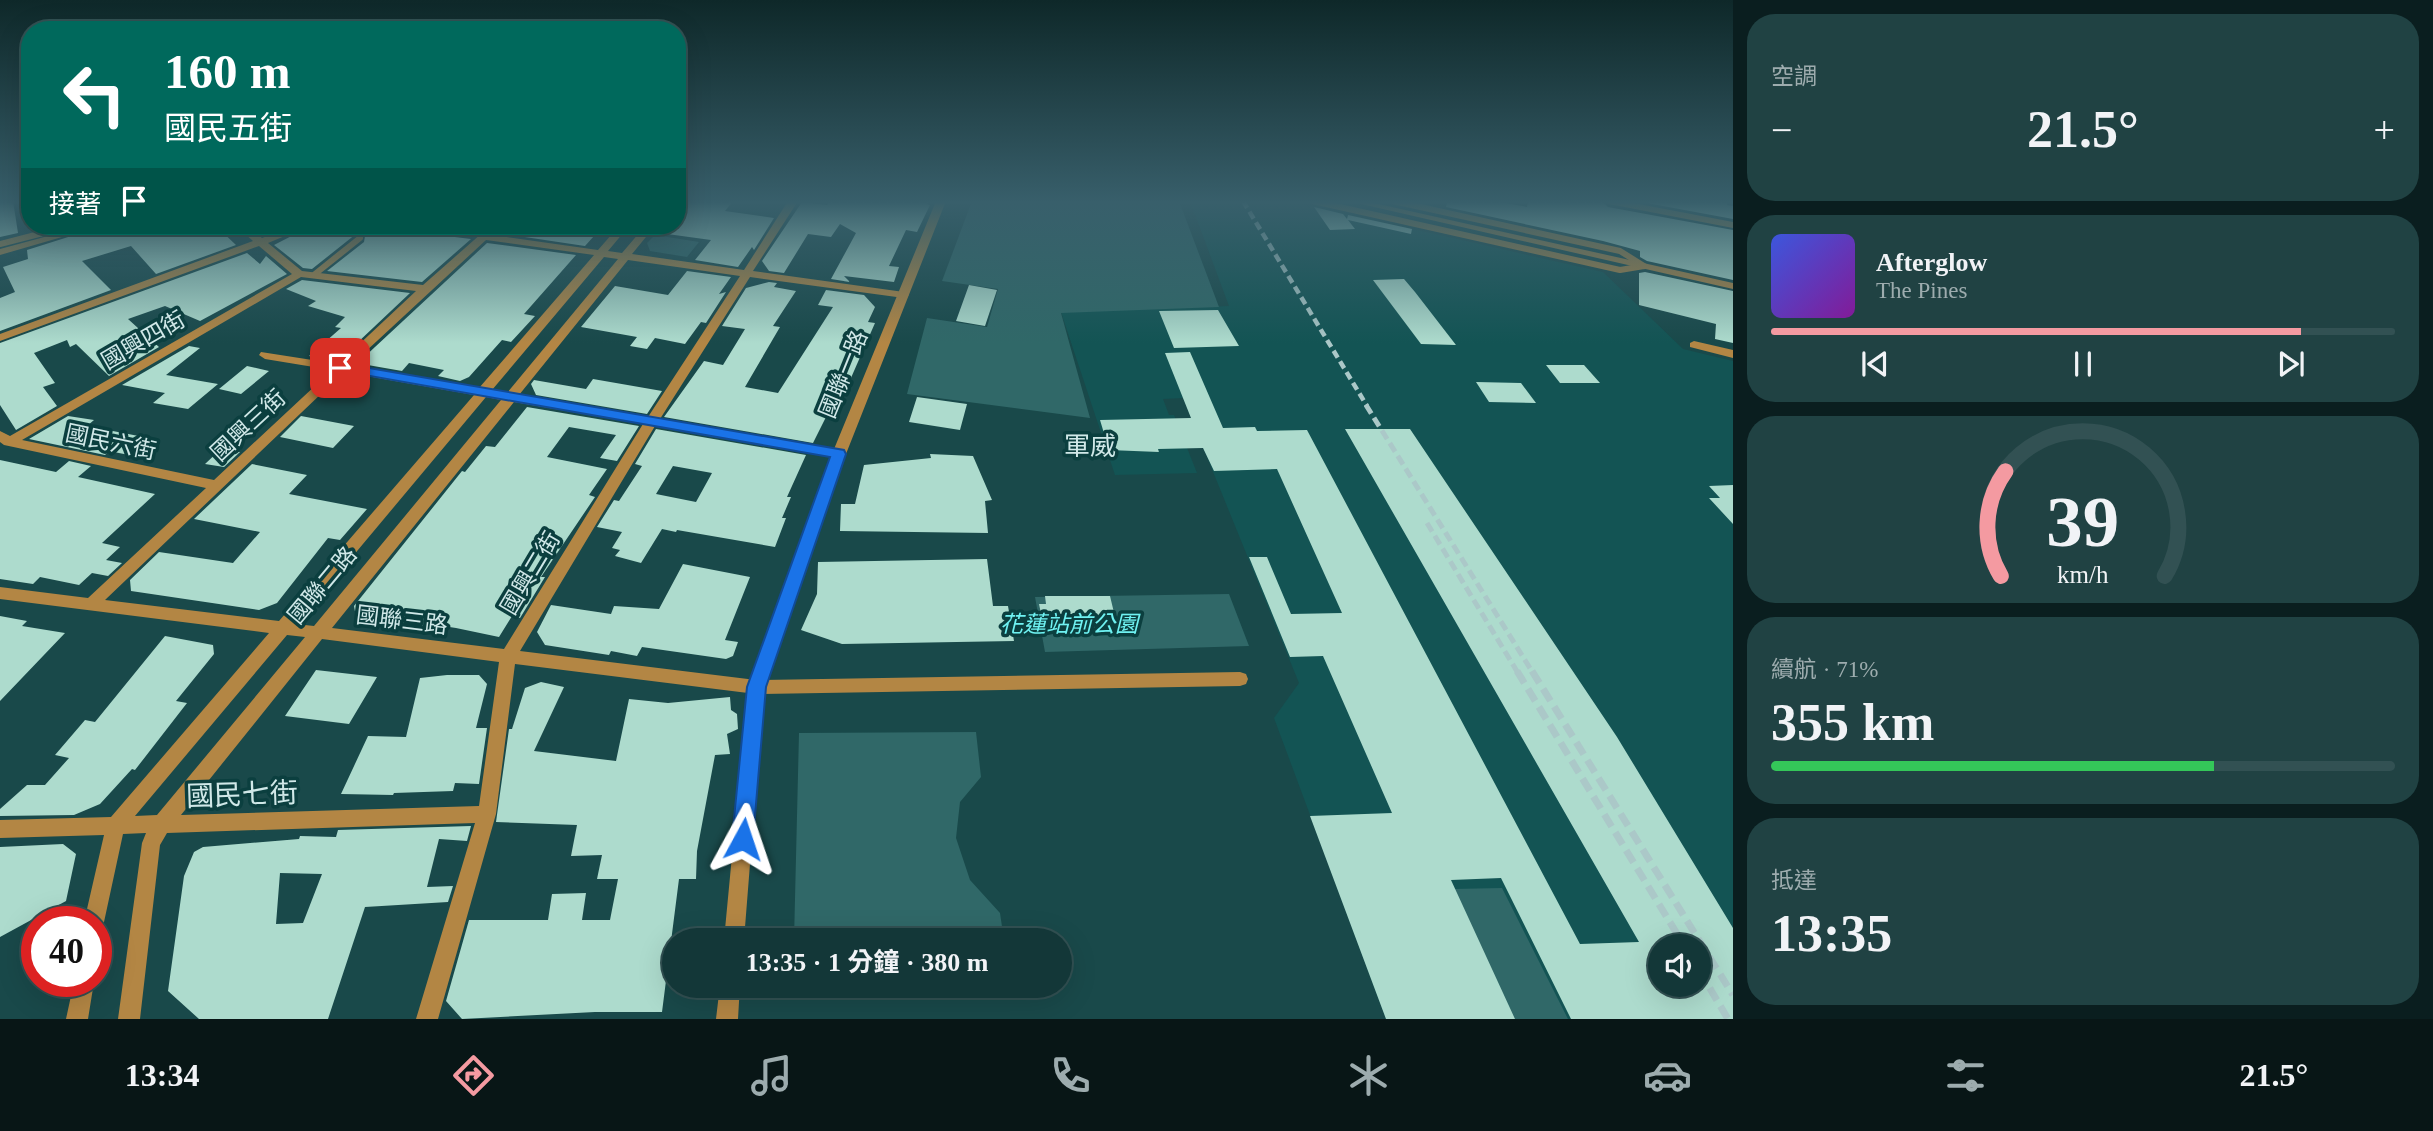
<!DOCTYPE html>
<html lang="zh-TW">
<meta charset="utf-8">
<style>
body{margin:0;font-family:"Times New Roman","Noto Sans TC",serif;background:#204243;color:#f1f3f6;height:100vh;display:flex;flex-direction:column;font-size:26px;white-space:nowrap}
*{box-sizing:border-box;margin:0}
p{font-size:23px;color:#9dacae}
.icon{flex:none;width:38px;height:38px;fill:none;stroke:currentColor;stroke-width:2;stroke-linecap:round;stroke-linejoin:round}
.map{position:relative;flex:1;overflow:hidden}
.panel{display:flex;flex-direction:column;gap:14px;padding:14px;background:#0a1e1f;width:700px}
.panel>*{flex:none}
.banner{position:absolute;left:21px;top:21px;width:665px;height:214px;border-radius:28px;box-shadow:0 7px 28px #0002,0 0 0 2px #325153;background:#00695c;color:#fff;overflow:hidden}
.controls{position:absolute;left:1648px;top:934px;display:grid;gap:14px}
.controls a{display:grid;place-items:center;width:63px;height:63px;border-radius:50%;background:#133738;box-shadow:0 7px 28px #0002,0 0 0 2px #325153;font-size:35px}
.speed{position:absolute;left:21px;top:906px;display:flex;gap:14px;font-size:35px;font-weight:700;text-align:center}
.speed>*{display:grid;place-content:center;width:91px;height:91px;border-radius:50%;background:#133738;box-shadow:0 7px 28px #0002,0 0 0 2px #325153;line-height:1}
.speed .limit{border:10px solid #d22;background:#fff;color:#111}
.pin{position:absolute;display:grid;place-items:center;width:60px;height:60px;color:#fff;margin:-30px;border-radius:14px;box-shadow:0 4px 10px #0006}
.me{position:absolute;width:77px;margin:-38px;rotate:5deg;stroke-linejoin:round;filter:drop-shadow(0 0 5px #0008)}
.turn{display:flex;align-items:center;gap:24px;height:147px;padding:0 28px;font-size:32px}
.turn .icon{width:91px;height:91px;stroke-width:2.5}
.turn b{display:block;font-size:49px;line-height:60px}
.then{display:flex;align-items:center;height:66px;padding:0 28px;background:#0003;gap:14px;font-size:26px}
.big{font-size:52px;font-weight:700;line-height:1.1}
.panel .tile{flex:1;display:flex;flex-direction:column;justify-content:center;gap:10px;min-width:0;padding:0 24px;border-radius:28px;background:#204243}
.panel .dial{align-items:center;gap:0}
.dial svg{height:182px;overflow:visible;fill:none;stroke:#325153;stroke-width:7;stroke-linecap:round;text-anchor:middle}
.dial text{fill:#f1f3f6;stroke:none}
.song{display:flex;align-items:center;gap:21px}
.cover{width:84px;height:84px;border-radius:10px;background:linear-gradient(135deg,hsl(230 70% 55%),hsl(290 70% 35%))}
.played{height:7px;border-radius:4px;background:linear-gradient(90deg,#f49aa1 85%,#325153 85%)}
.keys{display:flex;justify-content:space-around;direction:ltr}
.heat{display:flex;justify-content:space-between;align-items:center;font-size:38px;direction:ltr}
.charge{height:10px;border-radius:5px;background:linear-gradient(90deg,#34c759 71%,#325153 0)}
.trip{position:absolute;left:662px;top:928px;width:410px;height:70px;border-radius:35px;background:#133738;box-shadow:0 7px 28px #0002,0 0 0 2px #325153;font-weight:700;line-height:70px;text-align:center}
.menu{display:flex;height:112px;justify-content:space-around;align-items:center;background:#081616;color:#9dacae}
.menu .icon{width:49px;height:49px}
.menu .active{color:#f49aa1}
.menu b{font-size:32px;color:#f1f3f6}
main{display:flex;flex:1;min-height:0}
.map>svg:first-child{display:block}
.built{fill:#135454;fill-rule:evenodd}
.green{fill:#306868}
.building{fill:#addbcd;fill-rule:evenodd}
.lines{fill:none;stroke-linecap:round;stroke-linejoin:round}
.service{stroke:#b38644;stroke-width:6}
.minor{fill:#b38644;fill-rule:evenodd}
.tertiary{fill:#b38644;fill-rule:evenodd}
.rail-far2{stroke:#abc8c8;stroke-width:4.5;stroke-dasharray:8 4.5;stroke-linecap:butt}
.rail-far1{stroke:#abc8c8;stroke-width:5;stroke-dasharray:10 5;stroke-linecap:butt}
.rail{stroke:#abc8c8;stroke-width:7;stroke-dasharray:14 7;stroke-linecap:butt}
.route{fill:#1a73e8;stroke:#114b97;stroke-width:2}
.labels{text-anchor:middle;stroke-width:7;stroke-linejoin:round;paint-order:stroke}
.street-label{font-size:23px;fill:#d0e8e8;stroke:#0b3f3f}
.park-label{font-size:23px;font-style:italic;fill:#6ff2f2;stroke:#0b3f3f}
.quarter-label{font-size:26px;fill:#d0e8e8;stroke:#0b3f3f}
.near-street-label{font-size:28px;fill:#d0e8e8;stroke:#0b3f3f}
</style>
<main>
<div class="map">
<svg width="1733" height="1019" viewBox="0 0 1733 1019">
<rect width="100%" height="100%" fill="#19494a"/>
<!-- built -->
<path class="built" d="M1190 201H1299L1298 203 1603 272 1683 349 1733 361V1019H1386L1274 718 1299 683 1183 398 1163 399 1169 415H1174L1197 473 1115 475 1061 312 1229 306ZM1661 947H1699V985H1661Z"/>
<!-- green -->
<path class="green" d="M972 201H1179L1219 307 1061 313 1090 418 907 394 927 318 987 327 998 289 942 281Z
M655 235 699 242 687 257 650 251 647 243Z
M1229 594 1249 646 1045 652 1035 597Z
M976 732 981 777 960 802 956 838 970 880 1000 913 1004 940H794L799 733Z
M1502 888 1568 1019H1514L1453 889Z
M792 985H1010L1011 994 792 998Z"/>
<!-- building -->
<path class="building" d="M0 201H13L18 233 0 237Z
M684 201H733L725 211 774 218 754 250 752 247 738 267 695 260 711 240 660 233 665 226H677V210Z
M830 201H929L927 204 930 205 917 232 906 230 889 266 899 267 894 282 844 276 850 282 831 279 856 233 840 224 831 237 808 234 784 273 769 271 762 261 802 202 827 205Z
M1447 201H1495L1527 207 1528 201H1602L1608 207 1733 230V280L1647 261 1640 257V251L1603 241 1446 207Z
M1636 201H1727V205L1733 206V219Z
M1314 207 1343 214 1347 219 1348 215 1412 229 1411 234 1348 220 1355 229 1330 230Z
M103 226H112L114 236 146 226H216L236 245 156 274 131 246 82 261 111 290 0 331V298L15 292 3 267 28 259 27 250Z
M311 226H406L398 230 471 239 422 282 327 271 364 242 365 236 361 233 356 234 312 269 303 268 274 245Z
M504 226H603L585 246 505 234 502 229Z
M487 243 576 255 524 314 535 316 511 342 502 340 469 377 460 381 438 376 444 370 409 363 402 371 362 364 361 360Z
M247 253 260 264 266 256 287 274 200 321 165 306 128 319 159 347 109 376 76 344 70 347 67 340 34 353 55 383 43 387 57 406 16 430 0 405V343Z
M687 271 731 277 719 294 726 292 706 323 701 322 685 344 655 338 647 349 630 346 637 337 581 327 615 286 668 295Z
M1645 272 1733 291V343L1715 339 1716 324 1639 305V273Z
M1404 279 1415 292 1456 345 1421 344 1373 280Z
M302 280 410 293 338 361 309 356 341 328 335 327 345 317 308 306 316 301 286 289Z
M769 282 777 283 774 287 796 291 773 326 780 327 745 387 778 393 833 307 818 305 826 290 864 295 875 307 868 322 875 323 833 419 826 417 813 443 664 417 704 361 723 365 745 329 722 326 746 288Z
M969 285 997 290 985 326 956 321Z
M1218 310 1239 346 1174 348 1159 311Z
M189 346 200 348 166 375 218 384 188 409 153 403 165 393 122 385Z
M1190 352 1223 428 1255 427 1257 431 1307 430 1580 944 1639 942 1345 429H1410L1617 737 1733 928V1019H1571L1501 878 1451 880 1515 1019H1386L1310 816 1392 813 1323 656 1290 657 1249 557H1267L1291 614 1342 613 1277 469 1214 471 1203 448 1158 449 1159 452 1109 450 1100 420 1191 418 1165 353ZM1661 947H1699V985H1661Z
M1546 365H1584L1600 383H1560Z
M247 366 269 371 241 394 219 389Z
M593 379 662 391 647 414 536 395 531 384 534 380 586 389Z
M1476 382 1521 383 1536 403 1489 402Z
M917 397 967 404 960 430 909 422Z
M527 407 639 426 617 461 600 458 616 435 569 427 547 457 607 469 589 495 595 497 541 577H545L520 618 512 616 499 637 456 628 430 624 427 628 389 620 387 624 356 617 354 606 462 471 465 472 486 446 495 447Z
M68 416 94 420 87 426 154 439 134 456 109 451 105 455 29 439Z
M301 416 354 426 333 448 280 437Z
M656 429 806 455 787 497H791L782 518H786L775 547 677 530 676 532 662 529 641 563 615 556 620 550 612 548 622 532 597 527 614 500 619 501 642 466 635 464ZM673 466 712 473 696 502 656 494Z
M221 449 240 452 224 467 205 464Z
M930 454 973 456 992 500 985 501 988 533 840 531 841 504H855L864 465 931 458Z
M0 460 56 472 69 461 91 466 78 477 155 494 102 543 120 547 106 560 122 563 108 576 92 573 79 585 40 577 33 584 0 579Z
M252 464 307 475 289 494 367 509 340 540 328 538 277 603 259 610 131 591 130 580 159 552 233 563 260 532 194 519Z
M1733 485V524L1709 498H1720L1709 486Z
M987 559 993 606H1008L1014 641 842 644 801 630 817 594 818 562Z
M683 564 750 577 725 640 738 642 733 656 726 659 642 647 637 656 611 651 609 655 545 645 537 632 551 605 611 614 614 606 659 609Z
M1045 596H1110L1116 621H1086L1088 627 1044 628 1039 604H1046Z
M0 616 27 621 22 626 65 633 0 701Z
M165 636 213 645 214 654 176 701 187 703 135 770 132 769 100 804 74 815 0 816V809L27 785H45L69 758 55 755 85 720 95 722Z
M316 670 377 677 349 724 285 716Z
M447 675H479L487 684 476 728H487L479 784 455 783 453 791 394 793 393 795 341 794 368 736 406 737 420 678Z
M541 682 564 687 534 751 616 761 629 699 668 703 730 697 731 710 737 714 738 729 727 734 730 754 715 755 697 851 696 879H679L662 1012H595L462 1019 446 1001 469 920H548L552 894 586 893 582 920H610L618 879H597L602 855 571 856 577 825 496 822 509 729H512L525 688Z
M471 826 467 841 439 839 427 887 453 886 448 902 365 907 328 1019H199L168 991 184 876 194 852 203 847 299 839 300 836 336 837 338 830ZM280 873 322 874 303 923 276 924Z
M63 844 76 854 66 901 0 937V847Z"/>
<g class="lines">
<!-- service -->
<path class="service" d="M1313 201 1620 270 1644 266
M1393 201 1620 251 1644 266
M0 244 70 226
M315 274 360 238"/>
<!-- minor -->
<path class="minor" d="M788 201H798L753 271 904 292 909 295 904 298 750 277 660 419 839 450 846 454 839 458 655 426 520 651 756 680 1240 672 1246 674 1248 679 1246 684 1240 686 756 694 515 664 496 814 438 1019H416L475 823 167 833 160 845 140 1019H118L142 843 146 833 123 834 104 922 101 929 96 931V922H84L104 835 0 838V820L111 817 269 633 0 599V587L88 598 206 488 4 445 0 442V431L10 436 292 274 259 246 0 341V334L253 241 236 226H247L262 238 295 226H309L268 243 302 271 423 285 490 226H501L492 235 598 250 619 226H629L608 251 622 253 645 226H655L632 254 744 270ZM486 240 594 255 479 388 350 366ZM604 257 618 259 507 393 492 390ZM628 260 740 276 648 417 519 395ZM301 277 416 291 338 364 261 352 259 355 265 359 332 370 214 480 22 440ZM344 372 474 395 279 621 105 600ZM486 397 501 400 314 626 296 624ZM514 402 643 424 504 649 332 628ZM287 635 305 637 157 815 135 816ZM322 639 499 662 479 806 181 815Z
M1604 201H1623L1733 222V228L1609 204Z
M85 226H100L0 255V249Z
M1694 341 1733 350V358L1690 347V343Z
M74 982H94L88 1019H66Z"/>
<!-- tertiary -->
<path class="tertiary" d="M936 201H946L846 454 764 687 744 940H724L748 687 832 454Z
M1348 201H1365L1733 283V289Z
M720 985H740L738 1019H716Z"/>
<!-- rail-far2 -->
<path class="rail-far2" d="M1243 201 1367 406"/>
<!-- rail-far1 -->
<path class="rail-far1" d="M1366 405 1533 673
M1427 523 1518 673"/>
<!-- rail -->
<path class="rail" d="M1517 671 1685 947
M1532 671 1733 995
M1699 970 1728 1019"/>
</g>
<!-- sky -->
<linearGradient id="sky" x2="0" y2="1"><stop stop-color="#0e2829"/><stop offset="0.59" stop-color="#385f6b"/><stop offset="1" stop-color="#385f6b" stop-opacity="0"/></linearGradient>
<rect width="1733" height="343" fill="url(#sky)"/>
<!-- route -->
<path class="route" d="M340 363 844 450 846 454 766 687 753 839 750 846 743 849 735 846 732 839 747 687 830 457 336 370V365Z"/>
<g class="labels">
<!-- street labels -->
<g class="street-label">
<text transform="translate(143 340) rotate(-30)" y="8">國興四街</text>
<text transform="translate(843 374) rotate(-68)" y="8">國聯一路</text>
<text transform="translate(248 425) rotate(-43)" y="8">國興三街</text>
<text transform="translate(111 442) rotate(12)" y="8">國民六街</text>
<text transform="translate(530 573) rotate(-59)" y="8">國興二街</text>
<text transform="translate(322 585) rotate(-50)" y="8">國聯二路</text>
<text transform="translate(402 620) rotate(7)" y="8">國聯三路</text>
</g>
<!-- park labels -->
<g class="park-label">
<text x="1069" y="632">花蓮站前公園</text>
</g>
<!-- quarter labels -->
<g class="quarter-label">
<text x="1090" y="455">軍威</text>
</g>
<!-- near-street labels -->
<g class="near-street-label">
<text transform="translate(242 794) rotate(-2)" y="10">國民七街</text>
</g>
</g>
</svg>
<div class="controls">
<a><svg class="icon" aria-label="sound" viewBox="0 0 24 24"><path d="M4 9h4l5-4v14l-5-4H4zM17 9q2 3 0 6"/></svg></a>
</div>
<div class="speed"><div class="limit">40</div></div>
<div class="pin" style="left:340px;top:368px;background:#d93025"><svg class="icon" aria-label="arrive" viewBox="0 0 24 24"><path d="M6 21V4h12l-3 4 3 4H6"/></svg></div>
<svg class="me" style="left:743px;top:839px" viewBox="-20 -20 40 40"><path d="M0-17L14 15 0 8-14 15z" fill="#1a73e8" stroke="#fff" stroke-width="4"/></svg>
<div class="trip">13:35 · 1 分鐘 · 380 m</div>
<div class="banner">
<div class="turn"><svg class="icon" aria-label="left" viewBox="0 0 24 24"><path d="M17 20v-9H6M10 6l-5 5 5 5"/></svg><div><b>160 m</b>國民五街</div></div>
<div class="then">接著<svg class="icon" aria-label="arrive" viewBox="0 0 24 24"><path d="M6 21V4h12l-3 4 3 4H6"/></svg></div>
</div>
</div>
<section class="panel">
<div class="tile"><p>空調</p>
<div class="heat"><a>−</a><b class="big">21.5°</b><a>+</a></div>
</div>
<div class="tile">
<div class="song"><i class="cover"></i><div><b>Afterglow</b><p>The Pines</p></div></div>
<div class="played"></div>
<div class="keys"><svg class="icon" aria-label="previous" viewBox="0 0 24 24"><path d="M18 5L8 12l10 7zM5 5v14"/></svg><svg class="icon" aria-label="pause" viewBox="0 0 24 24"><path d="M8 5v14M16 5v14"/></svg><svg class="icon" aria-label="next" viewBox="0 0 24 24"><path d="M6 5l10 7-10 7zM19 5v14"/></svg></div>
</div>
<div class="tile dial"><svg viewBox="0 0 100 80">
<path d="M14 69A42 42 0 1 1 86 69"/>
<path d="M14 69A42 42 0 0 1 16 23" stroke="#f49aa1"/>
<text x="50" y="56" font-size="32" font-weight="700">39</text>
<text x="50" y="72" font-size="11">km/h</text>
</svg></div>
<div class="tile"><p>續航 · 71%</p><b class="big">355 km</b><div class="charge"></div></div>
<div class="tile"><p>抵達</p><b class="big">13:35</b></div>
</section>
</main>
<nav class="menu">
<b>13:34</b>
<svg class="icon active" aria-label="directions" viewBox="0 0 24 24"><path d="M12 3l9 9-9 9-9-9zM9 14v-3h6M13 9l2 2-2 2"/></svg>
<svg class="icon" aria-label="music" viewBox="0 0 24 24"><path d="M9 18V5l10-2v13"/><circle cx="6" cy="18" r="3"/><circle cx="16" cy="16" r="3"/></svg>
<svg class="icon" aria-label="phone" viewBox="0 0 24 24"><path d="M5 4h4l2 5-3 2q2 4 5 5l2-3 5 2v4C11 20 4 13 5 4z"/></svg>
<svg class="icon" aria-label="climate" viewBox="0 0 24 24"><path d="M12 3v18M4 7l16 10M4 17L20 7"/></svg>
<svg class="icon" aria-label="car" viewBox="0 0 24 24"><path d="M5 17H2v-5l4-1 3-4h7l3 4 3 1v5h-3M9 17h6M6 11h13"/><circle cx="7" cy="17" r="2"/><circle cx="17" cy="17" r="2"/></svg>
<svg class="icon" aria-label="filters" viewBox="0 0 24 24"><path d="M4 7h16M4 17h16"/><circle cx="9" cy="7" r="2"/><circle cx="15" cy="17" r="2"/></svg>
<b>21.5°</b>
</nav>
